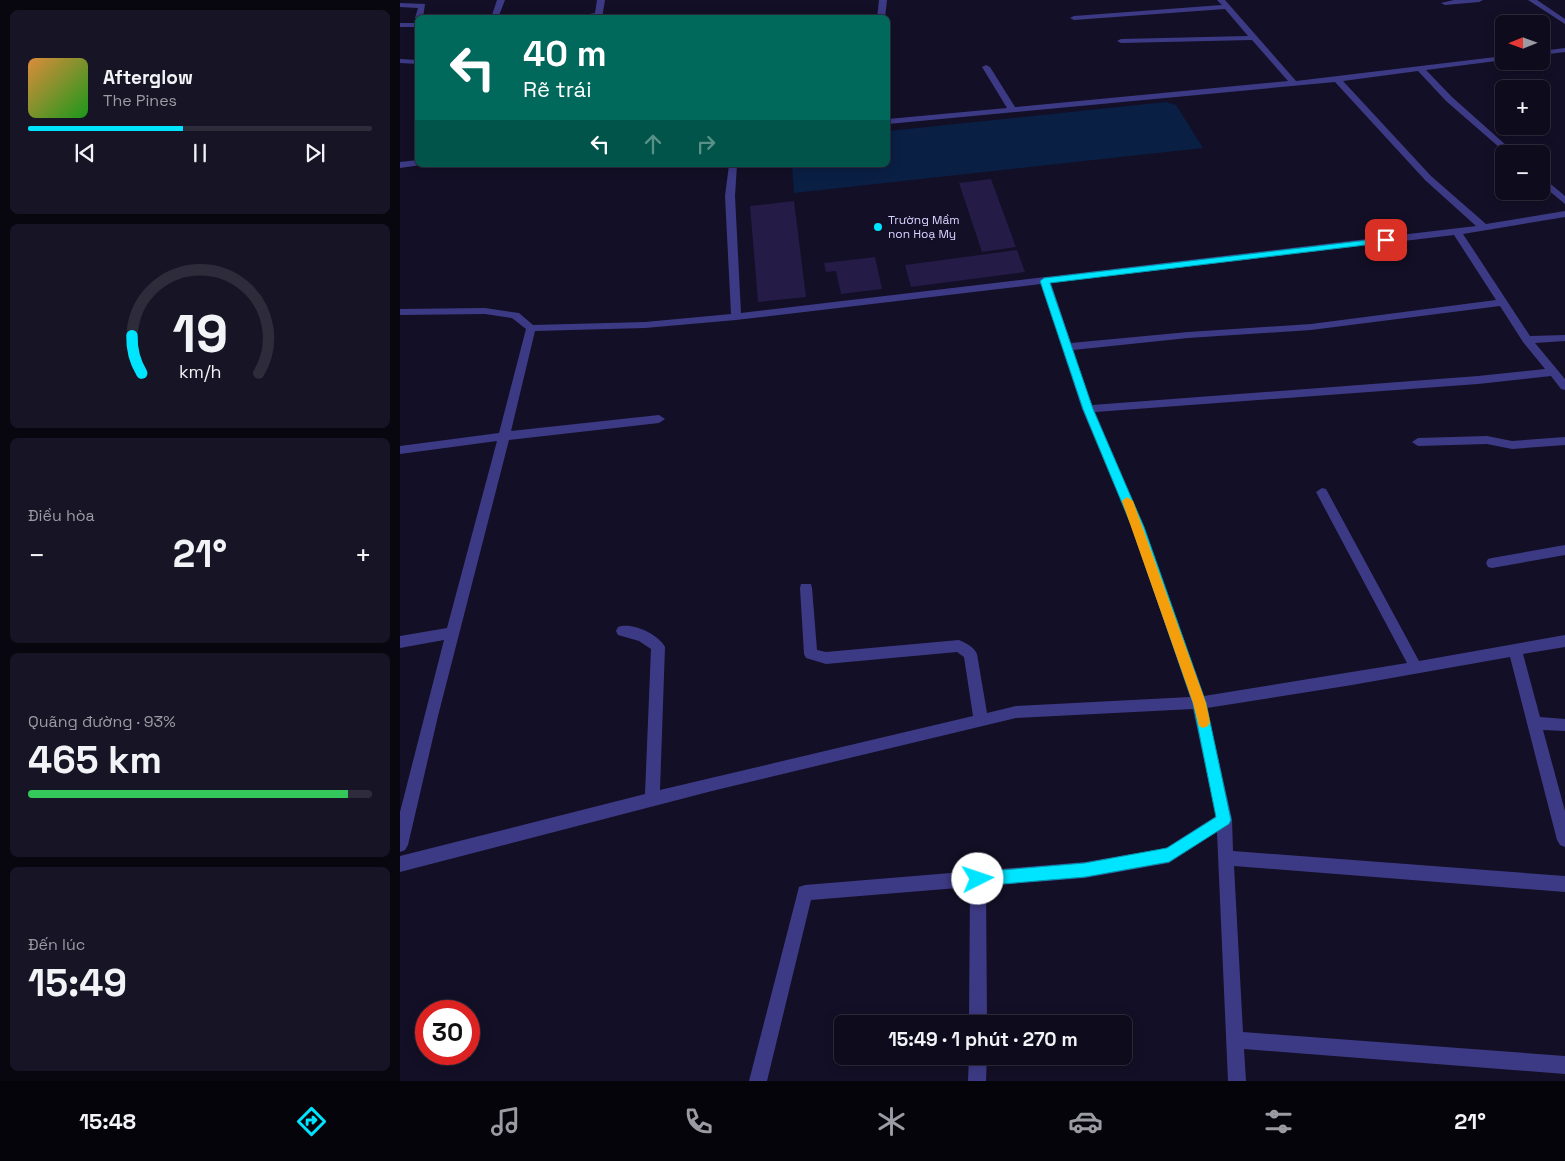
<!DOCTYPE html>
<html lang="vi">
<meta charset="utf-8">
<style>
body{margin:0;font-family:"Space Grotesk",sans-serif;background:#171425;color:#f1f3f6;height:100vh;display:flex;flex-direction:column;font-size:19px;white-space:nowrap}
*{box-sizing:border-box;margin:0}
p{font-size:16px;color:#9b9ba3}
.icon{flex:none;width:28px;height:28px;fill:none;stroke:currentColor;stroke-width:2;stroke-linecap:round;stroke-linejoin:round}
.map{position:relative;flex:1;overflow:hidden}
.details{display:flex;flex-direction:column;gap:10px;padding:10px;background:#08060f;width:400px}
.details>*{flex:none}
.guide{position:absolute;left:15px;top:15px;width:475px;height:152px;border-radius:8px;box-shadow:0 2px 12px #0003,0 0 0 1px #2e2b3b;background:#00695c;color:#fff;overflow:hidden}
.needle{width:32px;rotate:269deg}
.fabs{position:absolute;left:1095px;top:15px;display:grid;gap:10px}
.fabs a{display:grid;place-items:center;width:55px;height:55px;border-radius:8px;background:#0e0b1c;box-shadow:0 2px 12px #0003,0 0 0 1px #2e2b3b;font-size:25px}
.speed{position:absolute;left:15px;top:1000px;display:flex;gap:10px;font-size:25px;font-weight:700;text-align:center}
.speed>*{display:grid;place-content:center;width:65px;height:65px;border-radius:50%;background:#0e0b1c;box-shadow:0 2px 12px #0003,0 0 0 1px #2e2b3b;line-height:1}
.speed .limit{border:8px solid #d22;background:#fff;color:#111}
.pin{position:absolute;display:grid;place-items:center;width:42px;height:42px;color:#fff;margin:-21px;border-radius:10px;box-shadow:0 2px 8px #0006}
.me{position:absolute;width:55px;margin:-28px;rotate:86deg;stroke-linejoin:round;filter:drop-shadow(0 0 4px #0008)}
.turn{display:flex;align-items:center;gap:18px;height:105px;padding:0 25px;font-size:22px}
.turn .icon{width:65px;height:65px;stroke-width:2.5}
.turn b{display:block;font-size:35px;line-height:42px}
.lanes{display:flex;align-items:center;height:48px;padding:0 25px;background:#0003;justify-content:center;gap:25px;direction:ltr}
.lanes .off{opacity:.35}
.big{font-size:38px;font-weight:700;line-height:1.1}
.details .tile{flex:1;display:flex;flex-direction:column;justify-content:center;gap:8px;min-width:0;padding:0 18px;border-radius:8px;background:#171425}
.details .dial{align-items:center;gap:0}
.dial svg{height:130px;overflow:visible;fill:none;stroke:#2e2b3b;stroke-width:7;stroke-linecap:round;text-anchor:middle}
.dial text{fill:#f1f3f6;stroke:none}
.song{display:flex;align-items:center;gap:15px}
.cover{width:60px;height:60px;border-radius:8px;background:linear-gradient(135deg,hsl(30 70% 55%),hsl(120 70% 35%))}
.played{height:5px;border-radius:2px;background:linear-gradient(90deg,#00e5ff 45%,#2e2b3b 45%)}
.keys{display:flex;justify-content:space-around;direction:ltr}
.heat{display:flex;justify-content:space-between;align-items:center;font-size:28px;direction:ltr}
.charge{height:8px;border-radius:4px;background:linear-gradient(90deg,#34c759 93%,#2e2b3b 0)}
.trip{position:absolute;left:434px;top:1015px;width:298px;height:50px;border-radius:8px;background:#0e0b1c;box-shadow:0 2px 12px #0003,0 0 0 1px #2e2b3b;font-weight:700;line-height:50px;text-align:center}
.tabs{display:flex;height:80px;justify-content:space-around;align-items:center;background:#06040b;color:#9b9ba3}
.tabs .icon{width:35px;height:35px}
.tabs .on{color:#00e5ff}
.tabs b{font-size:22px;color:#f1f3f6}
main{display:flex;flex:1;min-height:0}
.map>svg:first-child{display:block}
.water{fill:#0a1f44}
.building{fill:#241b47}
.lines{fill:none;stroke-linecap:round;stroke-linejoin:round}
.minor{fill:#3d3a85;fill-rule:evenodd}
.route{fill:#00e5ff;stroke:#0095a6}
.slow{fill:#f59e0b}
.poi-dot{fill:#00e5ff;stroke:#130f26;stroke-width:2}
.labels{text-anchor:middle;stroke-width:5;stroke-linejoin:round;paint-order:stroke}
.far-poi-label{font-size:12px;fill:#d9d4ff;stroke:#130f26;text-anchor:start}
</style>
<main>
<section class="details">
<div class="tile">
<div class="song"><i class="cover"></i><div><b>Afterglow</b><p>The Pines</p></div></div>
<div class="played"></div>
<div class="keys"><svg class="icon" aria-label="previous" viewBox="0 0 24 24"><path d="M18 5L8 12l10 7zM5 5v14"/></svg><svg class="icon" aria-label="pause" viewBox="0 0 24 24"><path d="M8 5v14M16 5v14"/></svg><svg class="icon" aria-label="next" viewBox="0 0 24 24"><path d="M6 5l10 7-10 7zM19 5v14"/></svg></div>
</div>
<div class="tile dial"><svg viewBox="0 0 100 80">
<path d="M14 69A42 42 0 1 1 86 69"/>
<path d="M14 69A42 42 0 0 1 8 46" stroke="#00e5ff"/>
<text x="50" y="56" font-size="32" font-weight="700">19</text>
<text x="50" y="72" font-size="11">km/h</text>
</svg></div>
<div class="tile"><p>Điều hòa</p>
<div class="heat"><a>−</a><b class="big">21°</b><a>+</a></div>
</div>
<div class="tile"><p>Quãng đường · 93%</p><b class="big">465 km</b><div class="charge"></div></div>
<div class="tile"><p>Đến lúc</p><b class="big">15:49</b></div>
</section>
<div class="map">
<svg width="1165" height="1081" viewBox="0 0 1165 1081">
<rect width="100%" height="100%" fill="#130f26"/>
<!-- water -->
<path class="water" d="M766 102 776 105 803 148 394 193 392 165H488V131Z"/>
<!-- building -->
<path class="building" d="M591 179 616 247 582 252 559 183Z
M394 201 406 297 358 302 350 206Z
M617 250 625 272 511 287 505 265Z
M475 257 482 289 441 294 436 271 426 272 424 263Z"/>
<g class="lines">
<!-- minor -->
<path class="minor" d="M97 0H105L98 18H91Z
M197 0H205L202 18H167L195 13Z
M479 0H487L485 18H477Z
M817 0H825L896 81 1104 56V60L1026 70 1052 97 1116 154H1107L1046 101 1018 71 943 81 1031 176 1086 224 1165 211V217L1063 234 1130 336 1165 335V341L1135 343 1165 379V390L1161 389 1151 376 1078 384 695 412 744 527 804 696 1007 663 916 492 922 488 926 489 1019 661 1165 635V647L1123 654 1140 717 1165 719V731L1143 730 1165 811V847L1160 845 1157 840 1110 657 952 685 807 708 832 819 833 851 1165 876V892L834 866 843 1032 1165 1056V1074L844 1049 846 1081H828L817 832 769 863 685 878 586 886 587 1024H569L570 887 411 900 367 1081H349L399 887 405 885 685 862 766 848 816 816 793 709 616 718 312 791 0 872V856L245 794 251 649 239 641 218 635 216 631 218 627C232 622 258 634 265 647L260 790 573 716 564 657 557 652 426 664 406 658 404 654 400 588 401 584H411L412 588 417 650 426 652 559 640C566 643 574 647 577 654L587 713 616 706 790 697 732 527 682 409 641 284 336 320 245 328 135 331 111 431 259 415 265 419 259 423 109 440 38 716 8 845 5 850 0 852V812L44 640 0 648V636L47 628 97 441 0 454V446L99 433 126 329 112 318 85 314 0 315V309L85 308 119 313 133 325 245 322 331 314 325 196 329 165H337L335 196 341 313 1076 226 1025 180 935 82 488 124V119L607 108 582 67 586 65 590 67 615 107 888 81 852 40 721 43 717 41 721 39 848 36 825 9 674 20 670 18 674 16 822 5ZM1054 235 1096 300 911 324 788 332 671 343 651 283ZM1100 306 1123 342 1145 369 1078 376 692 405 673 350 788 338 911 330Z
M1054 0H1083L1079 2 1045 5 1041 3Z
M1128 0H1137L1165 19V24Z
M0 3 25 4 23 18H18V20L15 18 18 8 0 7Z
M0 23H18V27H0Z
M1165 48V52L1141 55V51Z
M0 59 18 60V64L0 63Z
M18 160V165H21L0 168V162Z
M1141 176 1165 196V204L1141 184Z
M1087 436 1112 441 1165 437V445L1112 449 1087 444 1018 446 1012 442 1018 438Z
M1165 545V555L1092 568 1088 567 1086 563 1088 559 1092 558Z
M569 1056H587L586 1081H568Z"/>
</g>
<!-- route -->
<path class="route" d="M986 238 990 239V242L650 283 693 409 744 527 806 703 831 820 829 824 769 862 685 877 578 886 573 884 571 879 573 874 578 872 685 863 767 848 816 817 793 703 732 527 683 409 640 281 644 278Z"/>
<!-- slow -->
<path class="slow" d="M727 497 733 501 806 703 810 722 808 726 803 728 799 726 793 703 722 501Z"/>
<!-- markers -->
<circle class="poi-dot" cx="478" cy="227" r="5"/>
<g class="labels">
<!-- far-poi labels -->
<g class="far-poi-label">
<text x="488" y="224">Trường Mầm<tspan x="488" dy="14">non Hoạ My</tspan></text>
</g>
</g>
</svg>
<div class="fabs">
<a><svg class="needle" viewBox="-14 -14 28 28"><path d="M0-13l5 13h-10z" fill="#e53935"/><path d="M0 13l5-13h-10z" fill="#9b9ba3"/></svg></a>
<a>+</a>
<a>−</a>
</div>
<div class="speed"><div class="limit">30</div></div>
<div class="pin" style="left:986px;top:240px;background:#d93025"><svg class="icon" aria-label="arrive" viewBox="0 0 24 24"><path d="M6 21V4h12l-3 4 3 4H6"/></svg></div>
<svg class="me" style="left:578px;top:879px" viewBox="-20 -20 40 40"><circle r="19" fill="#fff"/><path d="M0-13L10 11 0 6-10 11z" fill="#00e5ff"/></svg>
<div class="trip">15:49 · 1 phút · 270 m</div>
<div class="guide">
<div class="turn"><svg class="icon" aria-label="left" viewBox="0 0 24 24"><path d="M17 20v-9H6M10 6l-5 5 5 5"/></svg><div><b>40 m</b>Rẽ trái</div></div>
<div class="lanes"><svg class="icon" aria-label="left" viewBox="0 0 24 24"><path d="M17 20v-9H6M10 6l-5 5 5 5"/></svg><svg class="icon off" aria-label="ahead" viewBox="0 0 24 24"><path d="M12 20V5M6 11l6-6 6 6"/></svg><svg class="icon off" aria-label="right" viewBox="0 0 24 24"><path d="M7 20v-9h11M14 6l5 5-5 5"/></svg></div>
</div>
</div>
</main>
<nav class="tabs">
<b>15:48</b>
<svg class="icon on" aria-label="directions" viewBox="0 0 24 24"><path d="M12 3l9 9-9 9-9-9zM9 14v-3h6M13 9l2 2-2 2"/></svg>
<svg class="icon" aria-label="music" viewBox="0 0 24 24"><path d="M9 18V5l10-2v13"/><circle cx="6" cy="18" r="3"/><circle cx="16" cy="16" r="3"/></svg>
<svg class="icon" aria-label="phone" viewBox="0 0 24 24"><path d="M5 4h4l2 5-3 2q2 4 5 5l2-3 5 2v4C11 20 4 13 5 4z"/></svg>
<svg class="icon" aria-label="climate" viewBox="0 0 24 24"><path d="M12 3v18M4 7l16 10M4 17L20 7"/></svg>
<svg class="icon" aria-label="car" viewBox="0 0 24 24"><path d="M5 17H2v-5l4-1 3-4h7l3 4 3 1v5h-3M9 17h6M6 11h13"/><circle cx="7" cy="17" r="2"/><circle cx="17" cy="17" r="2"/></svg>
<svg class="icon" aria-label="filters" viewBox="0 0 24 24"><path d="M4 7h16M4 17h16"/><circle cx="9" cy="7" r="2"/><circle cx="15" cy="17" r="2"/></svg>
<b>21°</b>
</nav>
